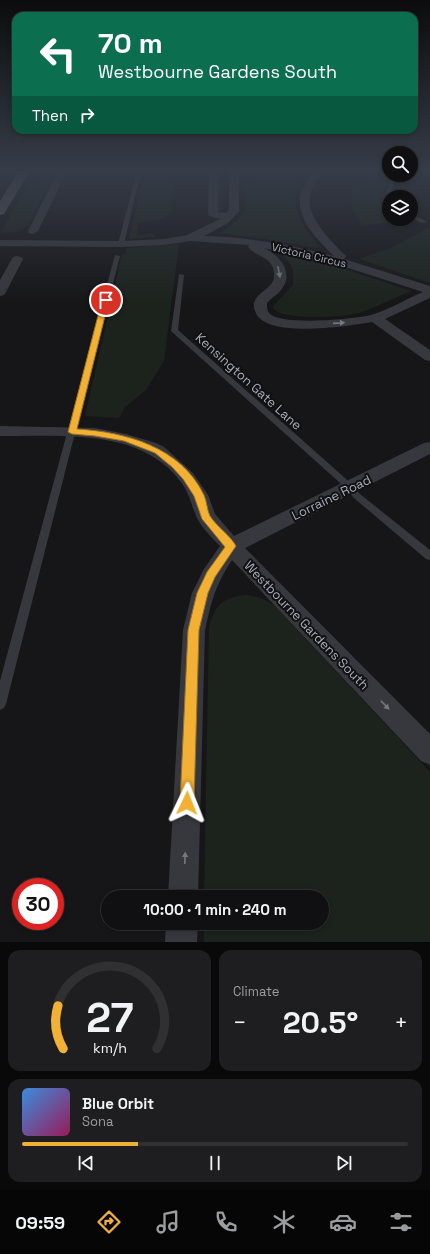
<!DOCTYPE html>
<meta charset="utf-8">
<style>
body{margin:0;font-family:"Space Grotesk",sans-serif;background:#1e1e20;color:#f1f3f6;height:100vh;display:flex;flex-direction:column;font-size:15px;white-space:nowrap}
*{box-sizing:border-box;margin:0}
p{font-size:13px;color:#9c9d9f}
.icon{flex:none;width:22px;height:22px;fill:none;stroke:currentColor;stroke-width:2;stroke-linecap:round;stroke-linejoin:round}
.map{position:relative;height:942px;overflow:hidden}
.drawer{display:flex;flex-direction:column;gap:8px;padding:8px;background:#09090a;flex:1}
.drawer>*{flex:none}
.hud{position:absolute;left:12px;top:12px;width:406px;height:122px;border-radius:12px;box-shadow:0 2px 6px #0003,0 0 0 1px #303032;background:#0b6e4f;color:#fff;overflow:hidden}
.fabs{position:absolute;left:382px;top:146px;display:grid;gap:8px}
.fabs a{display:grid;place-items:center;width:36px;height:36px;border-radius:50%;background:#101012;box-shadow:0 2px 6px #0003,0 0 0 1px #303032;font-size:20px}
.speed{position:absolute;left:12px;top:878px;display:flex;gap:8px;font-size:20px;font-weight:700;text-align:center}
.speed>*{display:grid;place-content:center;width:52px;height:52px;border-radius:50%;background:#101012;box-shadow:0 2px 6px #0003,0 0 0 1px #303032;line-height:1}
.speed .limit{border:6px solid #d22;background:#fff;color:#111}
.pin{position:absolute;display:grid;place-items:center;width:34px;height:34px;color:#fff;margin:-17px;border:2px solid #fff;border-radius:50%;box-shadow:0 1px 4px #0007}
.me{position:absolute;width:44px;margin:-22px;rotate:2deg;stroke-linejoin:round;filter:drop-shadow(0 0 3px #0008)}
.turn{display:flex;align-items:center;gap:14px;height:84px;padding:0 20px;font-size:18px}
.turn .icon{width:52px;height:52px;stroke-width:2.5}
.turn b{display:block;font-size:28px;line-height:34px}
.then{display:flex;align-items:center;height:38px;padding:0 20px;background:#0003;gap:8px;font-size:15px}
.big{font-size:30px;font-weight:700;line-height:1.1}
.drawer .tile{flex:1;display:flex;flex-direction:column;justify-content:center;gap:6px;min-width:0;padding:0 14px;border-radius:12px;background:#1e1e20}
.drawer .dial{align-items:center;gap:0}
.dial svg{height:104px;overflow:visible;fill:none;stroke:#303032;stroke-width:7;stroke-linecap:round;text-anchor:middle}
.dial text{fill:#f1f3f6;stroke:none}
.song{display:flex;align-items:center;gap:12px}
.cover{width:48px;height:48px;border-radius:6px;background:linear-gradient(135deg,hsl(210 70% 55%),hsl(330 70% 35%))}
.played{height:4px;border-radius:2px;background:linear-gradient(90deg,#f2b134 30%,#303032 30%)}
.keys{display:flex;justify-content:space-around;direction:ltr}
.heat{display:flex;justify-content:space-between;align-items:center;font-size:22px;direction:ltr}
.drawer .tiles{flex:1;display:grid;gap:8px;grid-template-columns:1fr 1fr}
.tile:last-child{grid-column:span 2}
.trip{position:absolute;left:101px;top:890px;width:228px;height:40px;border-radius:20px;background:#101012;box-shadow:0 2px 6px #0003,0 0 0 1px #303032;font-weight:700;line-height:40px;text-align:center}
.tab-bar{display:flex;height:64px;justify-content:space-around;align-items:center;background:#060607;color:#9c9d9f}
.tab-bar .icon{width:28px;height:28px}
.tab-bar .active{color:#f2b134}
.tab-bar b{font-size:18px;color:#f1f3f6}
.map>svg:first-child{display:block}
.green{fill:#1c231d}
.lines{fill:none;stroke-linecap:round;stroke-linejoin:round}
.lane{fill:#37383d;fill-rule:evenodd}
.street{fill:#37383d;fill-rule:evenodd}
.primary{fill:#53555c;fill-rule:evenodd}
.oneway{fill:#757881}
.route{fill:#f2b134;stroke:#9d7322}
.labels{text-anchor:middle;stroke-width:4;stroke-linejoin:round;paint-order:stroke}
.far-street-label{font-size:11px;fill:#a8adb8;stroke:#111113}
.street-label{font-size:13px;fill:#a8adb8;stroke:#111113}
</style>
<div class="map">
<svg width="430" height="942" viewBox="0 0 430 942">
<rect width="100%" height="100%" fill="#161618"/>
<!-- green -->
<path class="green" d="M36 171H56L28 226 17 232 0 233Z
M145 171H176L171 207H173C169 221 149 221 137 223L138 235 152 233 155 237 129 239Z
M218 171H222L223 208 220 212H218Z
M244 171H311C280 195 301 225 320 247L316 248 271 240 220 233 238 221 246 210Z
M380 171 392 175 385 185 384 193 389 200V219H411V218L416 220 363 225C354 214 349 203 352 190L348 189 350 185 360 186 362 183 352 182 356 179 365 180 367 178 359 176 364 173 373 175Z
M430 227V283L359 259 390 248Z
M179 244 164 361 146 390 125 407 119 418 85 416 122 254H125L127 248Z
M276 250 324 262 411 291C394 298 371 310 354 314 338 317 282 321 273 308L274 305 293 285C294 266 292 262 276 250Z
M247 595 261 598 274 605 430 772V942H204V923H322V897H204L209 628C215 605 222 597 247 595Z"/>
<g class="lines">
<!-- lane -->
<path class="lane" d="M137 171H141L124 244 121 246 118 244Z
M384 171H389V173L384 172Z
M394 175H398L393 184 391 195 392 197H389V198L386 195 389 184Z
M411 214 426 221 427 222 422 223 411 218Z
M115 255 120 256 6 704 4 708 0 710V681Z
M179 274 184 275 178 330 345 478 360 494 430 550V560L426 559 354 498 339 482 172 332 171 331Z"/>
<!-- street -->
<path class="street" d="M58 171H67L38 231 33 234 29 233 28 231Z
M209 171H219L218 212 226 213 229 210V171H239V211L228 223 204 236C249 237 291 245 334 256 308 231 283 203 315 171H325C322 175 317 179 315 183 297 208 327 237 344 254L346 256 344 259 430 286V298L385 319 430 350V361L425 360 372 322C349 326 271 338 257 315 255 311 253 308 254 303 259 288 279 289 273 268 269 256 255 256 248 247L249 245 190 241 164 245 121 247 0 246V240L121 241 164 239 187 235 220 219 209 216 208 214ZM264 248 339 265 423 292C406 299 389 310 371 315 354 319 284 326 270 314 267 311 267 307 267 303 271 298 277 295 281 290 295 273 280 256 264 248Z
M17 256 21 257 23 259 6 292 4 295 0 296V280L13 257Z
M0 426 95 428 126 434 156 443 164 447 193 473 208 495 215 514 234 536 424 443 430 442V454L245 548 430 734V765L421 761 232 560C215 586 212 600 205 630L198 897H168L183 630 192 593 204 569 220 546C212 538 202 528 197 518 191 505 190 494 181 482 140 427 60 437 0 436Z
M166 923H198L197 942H165Z"/>
<!-- primary -->
<path class="primary" d="M19 171H30L4 214 0 215V201Z"/>
</g>
<!-- one-way arrows -->
<defs><path id="oneway-solid" d="M-6-.8H1V-3.2L6.5 0L1 3.2V.8H-6Z"/></defs>
<g class="oneway">
<use href="#oneway-solid" transform="translate(279 272) rotate(79)"/>
<use href="#oneway-solid" transform="translate(339 323) rotate(-4)"/>
<use href="#oneway-solid" transform="translate(385 705) rotate(46)"/>
<use href="#oneway-solid" transform="translate(185 858) rotate(-88)"/>
</g>
<!-- sky -->
<linearGradient id="sky" x2="0" y2="1"><stop stop-color="#0c0c0d"/><stop offset="0.56" stop-color="#363c48"/><stop offset="1" stop-color="#363c48" stop-opacity="0"/></linearGradient>
<rect width="430" height="303" fill="url(#sky)"/>
<!-- route -->
<path class="route" d="M106 298 109 300 77 429C126 432 181 447 204 495 207 502 207 510 210 516 217 527 230 535 236 546L215 577 208 593 199 630 194 803 192 808 187 810 182 808 180 803 188 630 197 593 207 572 225 547 202 519 194 496 183 479 172 467 155 453 124 441 95 436 72 434 68 432 102 300Z"/>
<g class="labels">
<!-- far-street labels -->
<g class="far-street-label">
<text transform="translate(309 255) rotate(13)" y="4">Victoria Circus</text>
</g>
<!-- street labels -->
<g class="street-label">
<text transform="translate(249 381) rotate(42)" y="5">Kensington Gate Lane</text>
<text transform="translate(331 497) rotate(-26)" y="5">Lorraine Road</text>
<text transform="translate(307 625) rotate(46)" y="5">Westbourne Gardens South</text>
</g>
</g>
</svg>
<div class="fabs">
<a><svg class="icon" aria-label="search" viewBox="0 0 24 24"><circle cx="10" cy="10" r="6"/><path d="M15 15l6 6"/></svg></a>
<a><svg class="icon" aria-label="layers" viewBox="0 0 24 24"><path d="M12 4l9 5-9 5-9-5zM3 14l9 5 9-5"/></svg></a>
</div>
<div class="speed"><div class="limit">30</div></div>
<div class="pin" style="left:106px;top:300px;background:#d93025"><svg class="icon" aria-label="arrive" viewBox="0 0 24 24"><path d="M6 21V4h12l-3 4 3 4H6"/></svg></div>
<svg class="me" style="left:187px;top:803px" viewBox="-20 -20 40 40"><path d="M0-17L14 15 0 8-14 15z" fill="#f2b134" stroke="#fff" stroke-width="4"/></svg>
<div class="trip">10:00 · 1 min · 240 m</div>
<div class="hud">
<div class="turn"><svg class="icon" aria-label="left" viewBox="0 0 24 24"><path d="M17 20v-9H6M10 6l-5 5 5 5"/></svg><div><b>70 m</b>Westbourne Gardens South</div></div>
<div class="then">Then<svg class="icon" aria-label="right" viewBox="0 0 24 24"><path d="M7 20v-9h11M14 6l5 5-5 5"/></svg></div>
</div>
</div>
<section class="drawer">
<div class="tiles">
<div class="tile dial"><svg viewBox="0 0 100 80">
<path d="M14 69A42 42 0 1 1 86 69"/>
<path d="M14 69A42 42 0 0 1 10 36" stroke="#f2b134"/>
<text x="50" y="56" font-size="32" font-weight="700">27</text>
<text x="50" y="72" font-size="11">km/h</text>
</svg></div>
<div class="tile"><p>Climate</p>
<div class="heat"><a>−</a><b class="big">20.5°</b><a>+</a></div>
</div>
<div class="tile">
<div class="song"><i class="cover"></i><div><b>Blue Orbit</b><p>Sona</p></div></div>
<div class="played"></div>
<div class="keys"><svg class="icon" aria-label="previous" viewBox="0 0 24 24"><path d="M18 5L8 12l10 7zM5 5v14"/></svg><svg class="icon" aria-label="pause" viewBox="0 0 24 24"><path d="M8 5v14M16 5v14"/></svg><svg class="icon" aria-label="next" viewBox="0 0 24 24"><path d="M6 5l10 7-10 7zM19 5v14"/></svg></div>
</div>
</div>
</section>
<nav class="tab-bar">
<b>09:59</b>
<svg class="icon active" aria-label="directions" viewBox="0 0 24 24"><path d="M12 3l9 9-9 9-9-9zM9 14v-3h6M13 9l2 2-2 2"/></svg>
<svg class="icon" aria-label="music" viewBox="0 0 24 24"><path d="M9 18V5l10-2v13"/><circle cx="6" cy="18" r="3"/><circle cx="16" cy="16" r="3"/></svg>
<svg class="icon" aria-label="phone" viewBox="0 0 24 24"><path d="M5 4h4l2 5-3 2q2 4 5 5l2-3 5 2v4C11 20 4 13 5 4z"/></svg>
<svg class="icon" aria-label="climate" viewBox="0 0 24 24"><path d="M12 3v18M4 7l16 10M4 17L20 7"/></svg>
<svg class="icon" aria-label="car" viewBox="0 0 24 24"><path d="M5 17H2v-5l4-1 3-4h7l3 4 3 1v5h-3M9 17h6M6 11h13"/><circle cx="7" cy="17" r="2"/><circle cx="17" cy="17" r="2"/></svg>
<svg class="icon" aria-label="filters" viewBox="0 0 24 24"><path d="M4 7h16M4 17h16"/><circle cx="9" cy="7" r="2"/><circle cx="15" cy="17" r="2"/></svg>
</nav>
